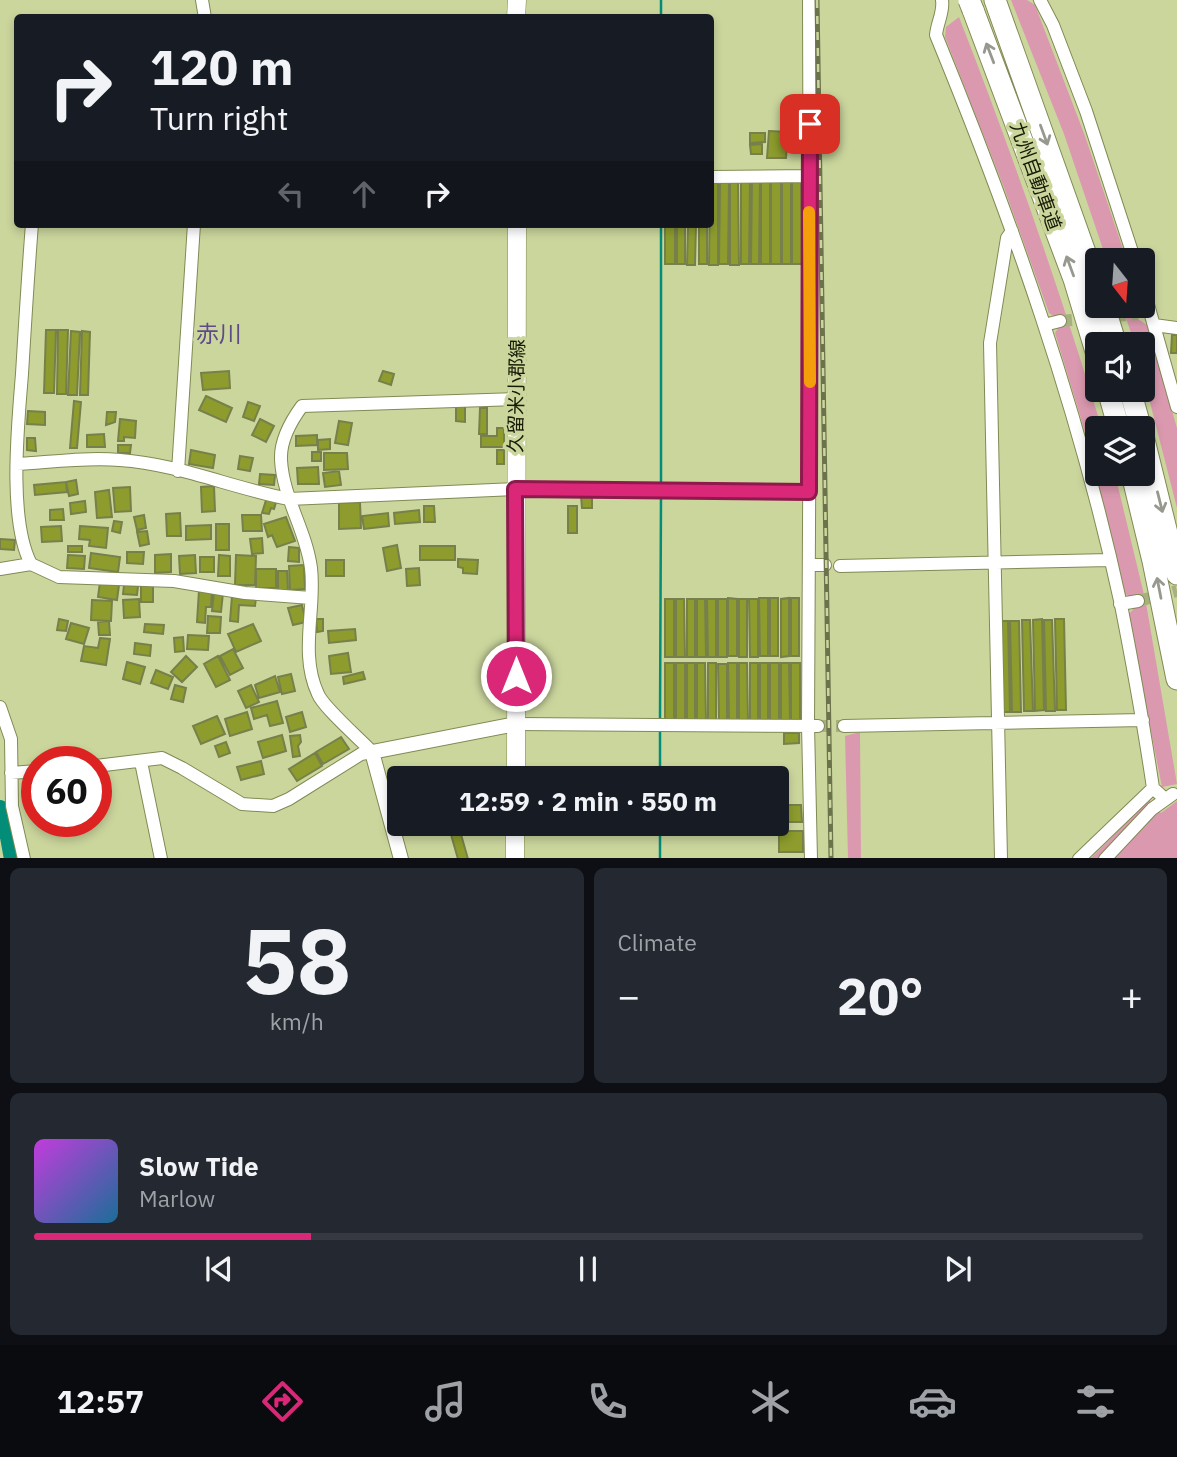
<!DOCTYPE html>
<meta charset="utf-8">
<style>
body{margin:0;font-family:"IBM Plex Sans","Noto Sans JP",sans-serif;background:#242831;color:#f1f3f6;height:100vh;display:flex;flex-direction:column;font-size:26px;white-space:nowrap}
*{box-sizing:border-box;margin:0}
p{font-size:23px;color:#9ea1a6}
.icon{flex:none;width:38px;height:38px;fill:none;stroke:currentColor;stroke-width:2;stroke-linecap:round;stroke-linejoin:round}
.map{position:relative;height:858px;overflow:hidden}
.side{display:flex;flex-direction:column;gap:10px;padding:10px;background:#0d0f14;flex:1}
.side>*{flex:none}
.top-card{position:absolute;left:14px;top:14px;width:700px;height:214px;border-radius:7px;box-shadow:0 4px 10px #0003;background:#171b24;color:#f1f3f6;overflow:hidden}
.needle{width:46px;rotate:163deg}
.controls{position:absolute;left:1085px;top:248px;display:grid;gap:14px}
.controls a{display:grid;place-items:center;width:70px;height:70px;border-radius:7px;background:#171b24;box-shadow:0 4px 10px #0003;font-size:35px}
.speed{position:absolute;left:21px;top:746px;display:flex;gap:14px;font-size:35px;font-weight:700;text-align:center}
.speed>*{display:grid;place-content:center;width:91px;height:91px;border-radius:50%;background:#171b24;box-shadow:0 4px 10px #0003;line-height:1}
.speed .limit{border:10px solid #d22;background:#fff;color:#111}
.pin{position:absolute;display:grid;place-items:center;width:60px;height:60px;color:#fff;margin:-30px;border-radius:14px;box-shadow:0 4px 10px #0006}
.me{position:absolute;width:77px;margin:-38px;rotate:0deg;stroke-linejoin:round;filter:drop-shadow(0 0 5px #0008)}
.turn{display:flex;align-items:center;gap:24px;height:147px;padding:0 21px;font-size:32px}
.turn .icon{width:91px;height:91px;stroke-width:2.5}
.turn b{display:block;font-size:49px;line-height:60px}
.lanes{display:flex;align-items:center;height:66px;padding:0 21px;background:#0003;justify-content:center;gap:35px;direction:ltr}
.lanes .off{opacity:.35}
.big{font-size:52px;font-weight:700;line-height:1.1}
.side .card{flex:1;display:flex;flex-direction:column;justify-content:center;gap:10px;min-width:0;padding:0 24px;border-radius:10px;background:#242831}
.side .dial{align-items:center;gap:0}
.dial b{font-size:91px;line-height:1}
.song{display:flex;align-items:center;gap:21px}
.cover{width:84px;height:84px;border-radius:10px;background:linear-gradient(135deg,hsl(290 70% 55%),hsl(200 70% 35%))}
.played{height:7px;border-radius:4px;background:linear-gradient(90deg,#db2777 25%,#363941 25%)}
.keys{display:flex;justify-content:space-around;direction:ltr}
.heat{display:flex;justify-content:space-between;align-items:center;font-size:38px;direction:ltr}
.side .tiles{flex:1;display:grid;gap:10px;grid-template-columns:1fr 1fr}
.card:last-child{grid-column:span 2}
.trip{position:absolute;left:387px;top:766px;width:402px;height:70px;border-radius:7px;background:#171b24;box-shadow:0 4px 10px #0003;font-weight:700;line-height:70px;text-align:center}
.tabs{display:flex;height:112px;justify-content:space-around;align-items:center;background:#090b0e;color:#9ea1a6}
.tabs .icon{width:49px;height:49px}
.tabs .selected{color:#db2777}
.tabs b{font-size:32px;color:#f1f3f6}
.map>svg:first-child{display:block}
.green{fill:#db99b0}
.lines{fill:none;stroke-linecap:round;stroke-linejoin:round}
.stream{stroke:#028d78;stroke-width:2.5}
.river{stroke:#028d78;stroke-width:18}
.building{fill:#8d9c2d;stroke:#77804b;stroke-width:2}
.minor-tunnel{stroke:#a7b07f;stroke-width:12;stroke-dasharray:12 6;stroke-linecap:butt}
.minor-casing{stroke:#808a54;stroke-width:14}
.tertiary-casing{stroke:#808a54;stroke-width:16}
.primary-casing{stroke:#808a54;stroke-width:19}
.motorway-casing{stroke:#808a54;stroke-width:23}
.minor{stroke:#fff;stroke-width:12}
.tertiary{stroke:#fff;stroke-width:14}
.primary{stroke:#fff;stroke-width:18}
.motorway{stroke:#fff;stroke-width:21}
.rail-casing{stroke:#6b724c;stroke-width:5}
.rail{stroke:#cbd69d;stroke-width:2.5;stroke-dasharray:8;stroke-linecap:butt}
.motorway-bridge-casing{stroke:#808a54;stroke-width:23;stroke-linecap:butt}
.motorway-bridge{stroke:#fff;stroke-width:21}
.oneway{stroke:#97988e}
.route-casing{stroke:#8e194d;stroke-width:18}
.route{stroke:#db2777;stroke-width:12}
.slow{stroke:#f59e0b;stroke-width:12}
.labels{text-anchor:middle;stroke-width:7;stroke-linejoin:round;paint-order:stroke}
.street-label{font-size:19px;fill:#171a05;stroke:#cbd69d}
.quarter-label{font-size:23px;fill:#5e4a88;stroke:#cbd69d}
</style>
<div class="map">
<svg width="1177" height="859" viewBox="0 0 1177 859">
<rect width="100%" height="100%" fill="#cbd69d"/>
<!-- green -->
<path class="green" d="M1011 0H1027L1035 5 1085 136 1127 261H1107L1064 134Z
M959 17C1012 153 1060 290 1102 429H1097V474H1115L1146 603 1177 784 1162 787 1128 615 1140 602 1125 594 1085 432 1055 333 1062 322 1049 313 1003 185 945 37 946 27Z
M1122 306H1139L1132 315 1147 325 1177 428V508L1143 375V345H1135Z
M860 732 861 858H848L845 736Z
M1149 800 1161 813 1177 801V858L1090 859Z"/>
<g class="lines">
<!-- stream -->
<path class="stream" d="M661 18V0
M661 485V224
M660 719 661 495
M660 779V730
M660 859V824"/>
<!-- river -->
<path class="river" d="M0 809 9 837 13 859"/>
</g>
<!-- building -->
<path class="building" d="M769 131 788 132 786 158H767Z
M750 133H765V142L750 143Z
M762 144V154H751L750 145Z
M752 179H760L759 264H751Z
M761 179H770V264H761Z
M710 180H718V265H709Z
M720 180H729L728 264H719Z
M738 180 739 265H730V181Z
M741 180H750L749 264H741Z
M771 180H781V264H771Z
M782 180H791V264H782Z
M792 180H801L802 264H792Z
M665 224H675V264H665Z
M677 224H685V264H677Z
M688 224H696L695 265H687Z
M699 224H707V264H699Z
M46 330H56L54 393H44Z
M58 330H68L66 394H57Z
M71 331 80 332 77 395H68Z
M82 331 90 332 88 395H80Z
M1172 335H1177V353H1171Z
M229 371 230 388 203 390 201 373Z
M383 371 394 374 391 385 379 381Z
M206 396 232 408 226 422 199 410Z
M74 401 81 402 77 448H70Z
M248 402 260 406 254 421 243 417Z
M456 404H465V422L456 421Z
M480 408H487V434H479Z
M28 411 45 412V425L27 424Z
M107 412H116L115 422 106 425Z
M120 419 136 421 135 438 124 437V441H118Z
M260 419 274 426 266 442 252 435Z
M339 421 352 423 348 445 335 443Z
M497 428H504V447H481V436H497Z
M104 434 105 447H87V435Z
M317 435V445L296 446V436Z
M27 438H35L36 451 27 450Z
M330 439V449L318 450V440Z
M118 445H131L130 453H118Z
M191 450 215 455 213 468 189 464Z
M497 450H504V464H497Z
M312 452H321V461H312Z
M324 453H347L348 469 324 470Z
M240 456 253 458 250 471 238 469Z
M318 467 319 484H298L297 468Z
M339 471 341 485 325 487 323 473Z
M260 474 275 475 274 485 259 484Z
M76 480 78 494 69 496 66 482Z
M66 482 67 492 35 495 34 485Z
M214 486 215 511 202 512 201 487Z
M130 487 131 511 115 512 113 488Z
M109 490 112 517 97 518 95 492Z
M581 496H592V508H582Z
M267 497 277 499 274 509 271 508 269 514 262 513Z
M85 501 86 512 71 514 70 503Z
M360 502 361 528 339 529V503Z
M424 506H434L435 522H424Z
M568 506H577V533H568Z
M63 509 64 520H50V510Z
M419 510 420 522 395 524 394 513Z
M180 513 181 536H167L166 514Z
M388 513 389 526 364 529 362 516Z
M144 515 146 528 137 530 134 517Z
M242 515H261L262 531H243Z
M286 517 295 541 277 547 272 535 268 537 264 524Z
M114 521 122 522 120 533 112 531Z
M216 524H229V550H216Z
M211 525V539L186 540V526Z
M61 526 62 541 42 542 41 527Z
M80 526 108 528 106 548 89 546 90 540 79 539Z
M147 531 149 544 140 546 137 532Z
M262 538 263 553 252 554 250 539Z
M0 539 15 540 14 550 0 549Z
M397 545 401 568 387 571 383 548Z
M68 546H82V552H68Z
M420 546H455V560H420Z
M289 547 299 548V562L288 561Z
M127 552H144L143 564 127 563Z
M91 553 120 557 118 572 89 568Z
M171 554V572L155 573V555Z
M68 555 85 556 84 569 67 568Z
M195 555 196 573 180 574 179 556Z
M219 555 230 556V576H218Z
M236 555 256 556 255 585H235Z
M200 557H214V572H200Z
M458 559 478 560 477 574 463 573V568L458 567Z
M326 560H344V576H326Z
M304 565 305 589 290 590 289 566Z
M419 568 420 585 407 586 406 569Z
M256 569H276V588H256Z
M278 571H287L288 591H278Z
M100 582 119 585 117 600 98 597Z
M153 583V602H141V584Z
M124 585 138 586 137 595 123 594Z
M199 590 212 591 211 607H206L205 623 197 622Z
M214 592 223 593 221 612 212 611Z
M232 596 256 598 255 606 239 605 238 622 230 621Z
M728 598 737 599V656H728Z
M759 598H768V656H760Z
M770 598H778V656H770Z
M789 598V656L781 657V599Z
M791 598H799V656H791Z
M139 599 140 617 124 618 123 600Z
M665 599H674V657H665Z
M676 599H684L685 657H676Z
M687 599H695V657H687Z
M697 599H705L706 657H697Z
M707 599H716V657H708Z
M718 599H727V657H718Z
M739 599H747V657H739Z
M749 599H758V657H750Z
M92 600 112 601 111 621 91 620Z
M302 605 306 622 293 625 288 608Z
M208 616 221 617 220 633H207Z
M59 619 68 621 66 631 57 630Z
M316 619H323V631L317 632Z
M1042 619 1044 710 1035 711 1033 620Z
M1055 619H1064L1066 710H1057Z
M1022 620H1030L1033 711H1024Z
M1044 620H1052L1055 711H1046Z
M109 621 110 635H99L98 622Z
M999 621H1008L1010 712H1001Z
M1010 621H1019L1021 712H1012Z
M71 623 89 628 84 644 66 639Z
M145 624 164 625 163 634 144 632Z
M253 624 261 641 236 652 228 634Z
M355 629 356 640 329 643 328 631Z
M188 635 209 636 208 650 187 649Z
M183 637 184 651 175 652 174 638Z
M100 638 110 639 106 665 81 661 84 646 98 648Z
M135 643 151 645 150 656 134 654Z
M233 649 243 668 230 675 220 656Z
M348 653 351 672 331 674 329 656Z
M186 656 197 667 182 682 171 672Z
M218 656 230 680 216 687 204 664Z
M127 662 145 667 140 684 123 679Z
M665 663H674V721H665Z
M676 663H685V721H676Z
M687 663H695V721H687Z
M697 663H705L706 721H697Z
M708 663H716V722L708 721Z
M728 663H737V721H729Z
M739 663H747L748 721H739Z
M750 663H758V721H750Z
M760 663H768V721H760Z
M770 663H779V721H770Z
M781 663H789L790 721H781Z
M791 663H800V721H791Z
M718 664H727V722H719Z
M156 670 173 677 168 689 151 683Z
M363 672 365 679 344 684 343 677Z
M291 674 295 691 282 694 278 677Z
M275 676 280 692 259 698 255 685Z
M175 685 186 688 183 702 171 699Z
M251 685 259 702 246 708 238 691Z
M277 701 283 723 270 726 267 715 254 719 251 708Z
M247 712 252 729 230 736 225 719Z
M302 712 306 727 290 732 286 717Z
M217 716 225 734 201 744 193 726Z
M784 733H799V743L784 744Z
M282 735 286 751 263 758 258 742Z
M300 735 301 742 298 746 300 756 293 757 290 736Z
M341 737 349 749 323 764 316 752Z
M226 742 230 753 219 757 215 746Z
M315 753 322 766 297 781 289 769Z
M261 761 264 774 241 780 237 767Z
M784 805H801L802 822H784Z
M448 824H458L468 859H458Z
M779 831H803V852H779Z"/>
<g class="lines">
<!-- minor-tunnel -->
<path class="minor-tunnel" d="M1060 321 1138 314
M1138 601 1177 591
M818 726H844"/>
<!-- minor casing -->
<g class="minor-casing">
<path id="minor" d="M202 0 205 18
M809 0 810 332 808 725 811 859
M942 0C944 12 937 23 936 35 1012 220 1079 410 1121 605 1133 666 1144 727 1153 788L1165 799
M1040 0 1053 25 1086 111 1135 261
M710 177 810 176
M1143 287 1177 407
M1044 325 1060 321
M1154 325 1177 328
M17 464C51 462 86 457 120 460 178 464 232 488 289 499L515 489 809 492
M178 471 194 224
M31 564C8 520 18 424 22 374 25 324 28 274 32 224
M809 565H825
M840 566 1110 560
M0 569 31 564 59 577 174 581 245 593 311 598
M1120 604 1138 601
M0 707 11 739 12 806 24 859
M516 724 818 726
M844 726 1143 720
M372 752C361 740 323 707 318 694 299 654 316 609 311 568 306 530 283 498 281 460 280 441 291 421 302 406L516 399
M141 762 161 859
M96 766 162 758 182 768 242 804 273 806 289 799 361 754 372 752
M11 773 37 771
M1001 859 990 343 1007 238 1012 231
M1079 859 1153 788
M1105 859 1152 809 1173 794"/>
</g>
<!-- tertiary casing -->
<g class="tertiary-casing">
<path id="tertiary" d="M401 859 372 752 516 724"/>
</g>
<!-- primary casing -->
<g class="primary-casing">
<path id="primary" d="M516 18 517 0
M516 779 517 224
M515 859V824"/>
</g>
<!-- motorway casing -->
<g class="motorway-casing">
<path id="motorway" d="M995 0 1097 286
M973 10 1074 279 1097 355
M1104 306 1116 345
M1108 390 1119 429
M1130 390 1141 429
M1143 436 1177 574
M1132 474 1153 561 1177 679"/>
</g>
<!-- minor -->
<use href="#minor" class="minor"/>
<!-- tertiary -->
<use href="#tertiary" class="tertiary"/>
<!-- primary -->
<use href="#primary" class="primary"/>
<!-- motorway -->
<use href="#motorway" class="motorway"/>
<!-- rail casing -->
<g class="rail-casing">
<path id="rail" d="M817 0 831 859"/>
</g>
<!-- rail -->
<use href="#rail" class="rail"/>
<!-- motorway-bridge casing -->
<g class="motorway-bridge-casing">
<path id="motorway-bridge" d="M969 0 973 10"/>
</g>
<!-- motorway-bridge -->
<use href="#motorway-bridge" class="motorway-bridge"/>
</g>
<!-- one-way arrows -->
<defs><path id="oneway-shaft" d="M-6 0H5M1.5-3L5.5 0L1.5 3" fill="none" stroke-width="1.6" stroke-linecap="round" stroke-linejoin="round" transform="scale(1.75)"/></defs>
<g class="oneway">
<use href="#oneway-shaft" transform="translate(990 53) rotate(-111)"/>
<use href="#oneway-shaft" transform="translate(1044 135) rotate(70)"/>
<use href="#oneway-shaft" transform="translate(1070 266) rotate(-110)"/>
<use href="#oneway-shaft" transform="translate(1160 502) rotate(76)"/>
<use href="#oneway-shaft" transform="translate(1159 588) rotate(-101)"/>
</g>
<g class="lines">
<!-- route casing -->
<g class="route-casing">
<path id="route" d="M516 676 515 489 809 492 810 124"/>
</g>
<!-- route -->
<use href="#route" class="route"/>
<!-- slow -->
<path class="slow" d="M809 212 810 382"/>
</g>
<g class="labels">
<!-- street labels -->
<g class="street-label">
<text transform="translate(1036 176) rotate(70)" y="7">九州自動車道</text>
<text transform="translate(516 396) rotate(-89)" y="7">久留米小郡線</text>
</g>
<!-- quarter labels -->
<g class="quarter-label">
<text x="219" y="342">赤川</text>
</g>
</g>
</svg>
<div class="controls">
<a><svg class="needle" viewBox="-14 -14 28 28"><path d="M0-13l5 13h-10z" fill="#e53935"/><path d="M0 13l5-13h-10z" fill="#9ea1a6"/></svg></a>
<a><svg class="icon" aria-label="sound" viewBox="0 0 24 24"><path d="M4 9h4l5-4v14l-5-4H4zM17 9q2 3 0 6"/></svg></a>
<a><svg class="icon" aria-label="layers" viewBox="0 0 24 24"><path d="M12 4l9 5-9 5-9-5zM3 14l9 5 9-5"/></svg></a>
</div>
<div class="speed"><div class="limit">60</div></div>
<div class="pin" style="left:810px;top:124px;background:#d93025"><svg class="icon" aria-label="arrive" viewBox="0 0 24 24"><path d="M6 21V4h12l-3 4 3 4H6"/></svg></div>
<svg class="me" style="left:516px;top:676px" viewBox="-20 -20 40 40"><circle r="17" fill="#db2777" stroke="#fff" stroke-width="3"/><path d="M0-11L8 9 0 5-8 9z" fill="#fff"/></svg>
<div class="trip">12:59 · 2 min · 550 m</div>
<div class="top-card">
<div class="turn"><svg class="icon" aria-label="right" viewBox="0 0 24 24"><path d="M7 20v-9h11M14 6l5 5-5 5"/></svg><div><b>120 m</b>Turn right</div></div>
<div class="lanes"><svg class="icon off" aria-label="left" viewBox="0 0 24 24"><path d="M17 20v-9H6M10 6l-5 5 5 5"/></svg><svg class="icon off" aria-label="ahead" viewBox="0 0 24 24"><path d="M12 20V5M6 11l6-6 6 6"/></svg><svg class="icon" aria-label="right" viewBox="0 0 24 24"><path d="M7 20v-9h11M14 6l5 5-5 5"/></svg></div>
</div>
</div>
<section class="side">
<div class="tiles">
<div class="card dial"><b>58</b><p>km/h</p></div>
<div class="card"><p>Climate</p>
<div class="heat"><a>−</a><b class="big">20°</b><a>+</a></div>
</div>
<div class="card">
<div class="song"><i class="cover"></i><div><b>Slow Tide</b><p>Marlow</p></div></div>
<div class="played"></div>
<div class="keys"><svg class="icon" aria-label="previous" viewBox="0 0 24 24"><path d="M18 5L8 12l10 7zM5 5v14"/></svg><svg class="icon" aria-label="pause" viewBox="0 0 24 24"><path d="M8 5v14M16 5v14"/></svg><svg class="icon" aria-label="next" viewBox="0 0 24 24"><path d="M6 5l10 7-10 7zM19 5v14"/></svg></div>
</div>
</div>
</section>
<nav class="tabs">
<b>12:57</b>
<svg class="icon selected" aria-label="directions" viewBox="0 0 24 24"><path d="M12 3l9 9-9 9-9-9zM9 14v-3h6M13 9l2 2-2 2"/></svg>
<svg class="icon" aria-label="music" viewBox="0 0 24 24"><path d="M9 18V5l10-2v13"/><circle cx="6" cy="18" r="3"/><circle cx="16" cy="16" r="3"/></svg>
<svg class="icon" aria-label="phone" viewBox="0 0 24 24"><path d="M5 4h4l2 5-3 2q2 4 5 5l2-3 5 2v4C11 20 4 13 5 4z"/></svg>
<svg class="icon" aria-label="climate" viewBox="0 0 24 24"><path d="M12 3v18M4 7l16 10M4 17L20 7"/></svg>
<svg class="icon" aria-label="car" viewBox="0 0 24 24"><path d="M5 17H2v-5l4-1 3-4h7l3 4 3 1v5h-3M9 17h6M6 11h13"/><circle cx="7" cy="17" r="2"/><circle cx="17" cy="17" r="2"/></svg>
<svg class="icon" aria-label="filters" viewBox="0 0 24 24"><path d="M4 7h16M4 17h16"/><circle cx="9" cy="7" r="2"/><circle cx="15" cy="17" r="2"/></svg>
</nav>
